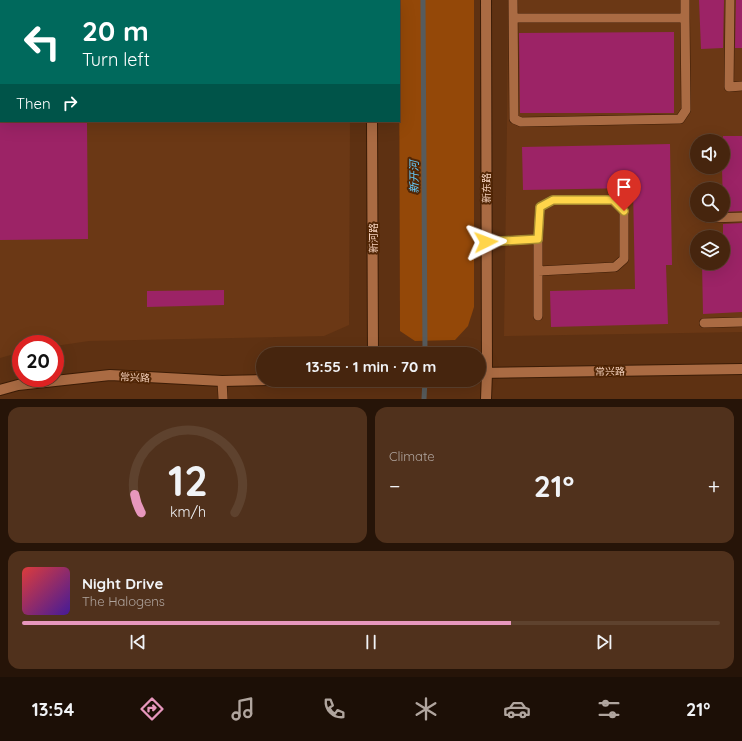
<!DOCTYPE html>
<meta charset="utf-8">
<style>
body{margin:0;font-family:Quicksand,"Noto Sans SC",sans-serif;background:#50311c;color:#f1f3f6;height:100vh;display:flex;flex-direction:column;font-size:15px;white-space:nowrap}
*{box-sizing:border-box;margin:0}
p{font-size:13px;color:#b0a59e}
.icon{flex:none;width:22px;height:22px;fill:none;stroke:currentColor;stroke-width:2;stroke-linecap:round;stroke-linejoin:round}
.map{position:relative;height:399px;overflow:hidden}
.drawer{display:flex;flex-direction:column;gap:8px;padding:8px;background:#261408;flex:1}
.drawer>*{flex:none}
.guide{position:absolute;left:0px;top:0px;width:400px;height:122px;box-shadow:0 4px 16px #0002,0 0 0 1px #5e422e;background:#00695c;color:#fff;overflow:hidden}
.fabs{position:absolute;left:690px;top:134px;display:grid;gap:8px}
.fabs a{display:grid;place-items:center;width:40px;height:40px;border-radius:50%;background:#46250e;box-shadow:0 4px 16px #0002,0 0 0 1px #5e422e;font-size:20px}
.speed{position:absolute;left:12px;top:335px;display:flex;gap:8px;font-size:20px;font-weight:700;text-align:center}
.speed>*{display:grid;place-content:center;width:52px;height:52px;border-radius:50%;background:#46250e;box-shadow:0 4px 16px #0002,0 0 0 1px #5e422e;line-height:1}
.speed .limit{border:6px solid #d22;background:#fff;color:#111}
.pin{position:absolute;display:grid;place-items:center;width:34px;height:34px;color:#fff;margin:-41px -17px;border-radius:50% 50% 50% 0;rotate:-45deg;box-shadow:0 0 4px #0007}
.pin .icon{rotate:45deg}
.me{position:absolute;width:44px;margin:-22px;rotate:87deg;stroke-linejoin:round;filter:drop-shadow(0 0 3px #0008)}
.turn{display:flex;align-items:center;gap:14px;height:84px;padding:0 16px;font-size:18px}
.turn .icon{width:52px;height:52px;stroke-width:2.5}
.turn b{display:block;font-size:28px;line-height:34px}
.then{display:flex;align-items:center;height:38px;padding:0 16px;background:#0003;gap:8px;font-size:15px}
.big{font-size:30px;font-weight:700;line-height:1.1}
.drawer .card{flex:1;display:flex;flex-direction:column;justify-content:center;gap:6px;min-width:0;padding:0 14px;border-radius:12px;background:#50311c}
.drawer .dial{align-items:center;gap:0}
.dial svg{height:104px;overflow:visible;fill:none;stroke:#5e422e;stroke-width:7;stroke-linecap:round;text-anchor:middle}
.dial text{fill:#f1f3f6;stroke:none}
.song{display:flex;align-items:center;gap:12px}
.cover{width:48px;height:48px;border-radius:6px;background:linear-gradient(135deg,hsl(0 70% 55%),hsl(260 70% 35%))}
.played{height:4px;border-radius:2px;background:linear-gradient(90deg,#e797bd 70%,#5e422e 70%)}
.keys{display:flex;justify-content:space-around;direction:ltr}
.heat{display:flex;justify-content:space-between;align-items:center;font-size:22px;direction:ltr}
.drawer .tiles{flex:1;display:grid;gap:8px;grid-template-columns:1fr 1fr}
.card:last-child{grid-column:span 2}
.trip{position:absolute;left:256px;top:347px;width:230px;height:40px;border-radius:20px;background:#46250e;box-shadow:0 4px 16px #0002,0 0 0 1px #5e422e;font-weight:700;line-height:40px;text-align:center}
.tab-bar{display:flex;height:64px;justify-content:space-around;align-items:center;background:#1c0f06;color:#b0a59e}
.tab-bar .icon{width:28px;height:28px}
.tab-bar .on{color:#e797bd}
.tab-bar b{font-size:18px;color:#f1f3f6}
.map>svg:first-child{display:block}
.built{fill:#6b3815;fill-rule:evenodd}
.green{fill:#944808}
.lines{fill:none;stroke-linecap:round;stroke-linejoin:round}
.stream{stroke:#575b5c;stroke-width:5}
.building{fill:#9c2366}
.lane-casing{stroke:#3b1c06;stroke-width:10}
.street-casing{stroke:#3b1c06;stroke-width:12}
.secondary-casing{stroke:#3b1c06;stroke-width:12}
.lane{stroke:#aa6b43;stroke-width:9}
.street{stroke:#aa6b43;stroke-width:10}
.secondary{stroke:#aa6b43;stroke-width:10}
.route-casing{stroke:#a68a30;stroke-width:10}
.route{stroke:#ffd54a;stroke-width:7}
.labels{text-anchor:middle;stroke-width:4;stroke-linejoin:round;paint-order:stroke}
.street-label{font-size:10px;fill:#f7d3be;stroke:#522605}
.water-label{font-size:11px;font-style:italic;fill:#64ccfe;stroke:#522605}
</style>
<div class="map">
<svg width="742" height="399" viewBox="0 0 742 399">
<rect width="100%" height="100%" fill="#5e3112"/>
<!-- built -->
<path class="built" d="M0 0H350L1 1V121H350L349 325 324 336 89 341 55 346V344H21V352L0 358Z
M508 0H742V332L504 336 507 128ZM697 141H723V167H697ZM697 189H723V215H697ZM697 237H723V263H697Z"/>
<!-- green -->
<path class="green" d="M399 0H474V307L468 326 455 340 415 341 400 331Z"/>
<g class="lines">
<!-- stream -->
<path class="stream" d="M423 0 425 354
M424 399 425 380"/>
</g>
<!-- building -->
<path class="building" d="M699 0H724L723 48 701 49Z
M736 0H742V48H735Z
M674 32V113H520L519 33Z
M0 121H87L88 239 0 240Z
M723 136H742V211L723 212 722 167H723Z
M670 144 672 265H666L668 324 551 327 550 291 635 289 633 188 523 190 522 147Z
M742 223V312L703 314 702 263H723V224Z
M224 290V305L147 307V291Z"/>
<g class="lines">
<!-- lane casing -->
<g class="lane-casing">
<path id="lane" d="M513 0 514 119 521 122 680 119 686 110 685 18
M730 0 729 87 742 86
M514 18H685V0
M708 218 742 217
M486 242 538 239V316
M538 271 615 267 624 259V211L613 200H553L540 207 538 239
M704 323 742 322
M222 381 223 399"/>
</g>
<!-- street casing -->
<g class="street-casing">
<path id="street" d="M486 399 487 373"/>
</g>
<!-- secondary casing -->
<g class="secondary-casing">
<path id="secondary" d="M372 0V1
M486 0 487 373
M372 121 373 354
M479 373 742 369
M0 390 18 385 110 375 222 381 270 380"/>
</g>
<!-- lane -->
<use href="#lane" class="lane"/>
<!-- street -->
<use href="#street" class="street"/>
<!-- secondary -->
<use href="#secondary" class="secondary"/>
</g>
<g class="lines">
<!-- route casing -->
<g class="route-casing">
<path id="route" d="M486 242 538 239 540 207 553 200H613L624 211"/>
</g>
<!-- route -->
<use href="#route" class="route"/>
</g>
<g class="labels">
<!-- street labels -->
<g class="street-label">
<text transform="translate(486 188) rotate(-90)" y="4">新东路</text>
<text transform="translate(373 238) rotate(-90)" y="4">新河路</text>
<text transform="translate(610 371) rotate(-1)" y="4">常兴路</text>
<text transform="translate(135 377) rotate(3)" y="4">常兴路</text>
</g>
<!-- water labels -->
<g class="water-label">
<text transform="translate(414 177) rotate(-90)" y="4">新开河</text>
</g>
</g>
</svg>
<div class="fabs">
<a><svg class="icon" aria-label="sound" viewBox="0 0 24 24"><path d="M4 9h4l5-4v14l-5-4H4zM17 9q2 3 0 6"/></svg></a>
<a><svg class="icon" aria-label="search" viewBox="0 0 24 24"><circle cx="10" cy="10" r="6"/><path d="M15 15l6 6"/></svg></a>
<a><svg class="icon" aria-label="layers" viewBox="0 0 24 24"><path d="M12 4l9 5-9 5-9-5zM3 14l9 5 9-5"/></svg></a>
</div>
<div class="speed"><div class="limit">20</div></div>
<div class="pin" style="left:624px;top:211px;background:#d93025"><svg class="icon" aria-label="arrive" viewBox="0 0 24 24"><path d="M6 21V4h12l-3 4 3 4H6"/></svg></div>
<svg class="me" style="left:486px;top:242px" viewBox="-20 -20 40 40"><path d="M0-17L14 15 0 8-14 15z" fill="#ffd54a" stroke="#fff" stroke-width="4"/></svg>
<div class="trip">13:55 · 1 min · 70 m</div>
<div class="guide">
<div class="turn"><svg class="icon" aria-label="left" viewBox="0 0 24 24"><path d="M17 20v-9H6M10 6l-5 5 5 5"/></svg><div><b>20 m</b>Turn left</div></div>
<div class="then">Then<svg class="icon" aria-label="right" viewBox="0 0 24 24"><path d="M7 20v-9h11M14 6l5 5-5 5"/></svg></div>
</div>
</div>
<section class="drawer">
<div class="tiles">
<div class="card dial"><svg viewBox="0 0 100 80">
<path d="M14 69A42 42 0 1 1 86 69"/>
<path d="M14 69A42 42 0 0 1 9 55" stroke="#e797bd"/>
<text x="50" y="56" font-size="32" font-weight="700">12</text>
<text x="50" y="72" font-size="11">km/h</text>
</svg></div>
<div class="card"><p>Climate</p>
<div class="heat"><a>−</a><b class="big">21°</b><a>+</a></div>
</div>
<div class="card">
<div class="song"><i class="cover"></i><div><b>Night Drive</b><p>The Halogens</p></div></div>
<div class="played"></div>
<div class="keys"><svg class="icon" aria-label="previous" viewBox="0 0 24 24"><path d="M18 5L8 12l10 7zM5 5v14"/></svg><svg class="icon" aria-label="pause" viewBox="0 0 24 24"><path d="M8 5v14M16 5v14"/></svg><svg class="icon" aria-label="next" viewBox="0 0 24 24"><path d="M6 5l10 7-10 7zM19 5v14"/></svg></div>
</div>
</div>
</section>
<nav class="tab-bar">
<b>13:54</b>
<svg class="icon on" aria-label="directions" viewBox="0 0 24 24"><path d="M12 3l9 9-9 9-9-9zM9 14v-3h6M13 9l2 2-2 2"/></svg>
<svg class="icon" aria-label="music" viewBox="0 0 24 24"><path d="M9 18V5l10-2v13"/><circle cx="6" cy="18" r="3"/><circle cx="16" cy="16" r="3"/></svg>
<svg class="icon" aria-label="phone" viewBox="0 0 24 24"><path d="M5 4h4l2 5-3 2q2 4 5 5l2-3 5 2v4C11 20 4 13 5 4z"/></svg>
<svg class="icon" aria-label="climate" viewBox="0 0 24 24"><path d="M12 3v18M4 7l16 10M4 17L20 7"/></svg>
<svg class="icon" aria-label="car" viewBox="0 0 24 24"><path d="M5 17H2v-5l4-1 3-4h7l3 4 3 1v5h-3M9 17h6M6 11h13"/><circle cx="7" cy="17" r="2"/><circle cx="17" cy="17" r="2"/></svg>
<svg class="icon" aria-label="filters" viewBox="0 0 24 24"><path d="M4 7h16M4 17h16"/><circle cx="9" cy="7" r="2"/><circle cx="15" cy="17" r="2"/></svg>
<b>21°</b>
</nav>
